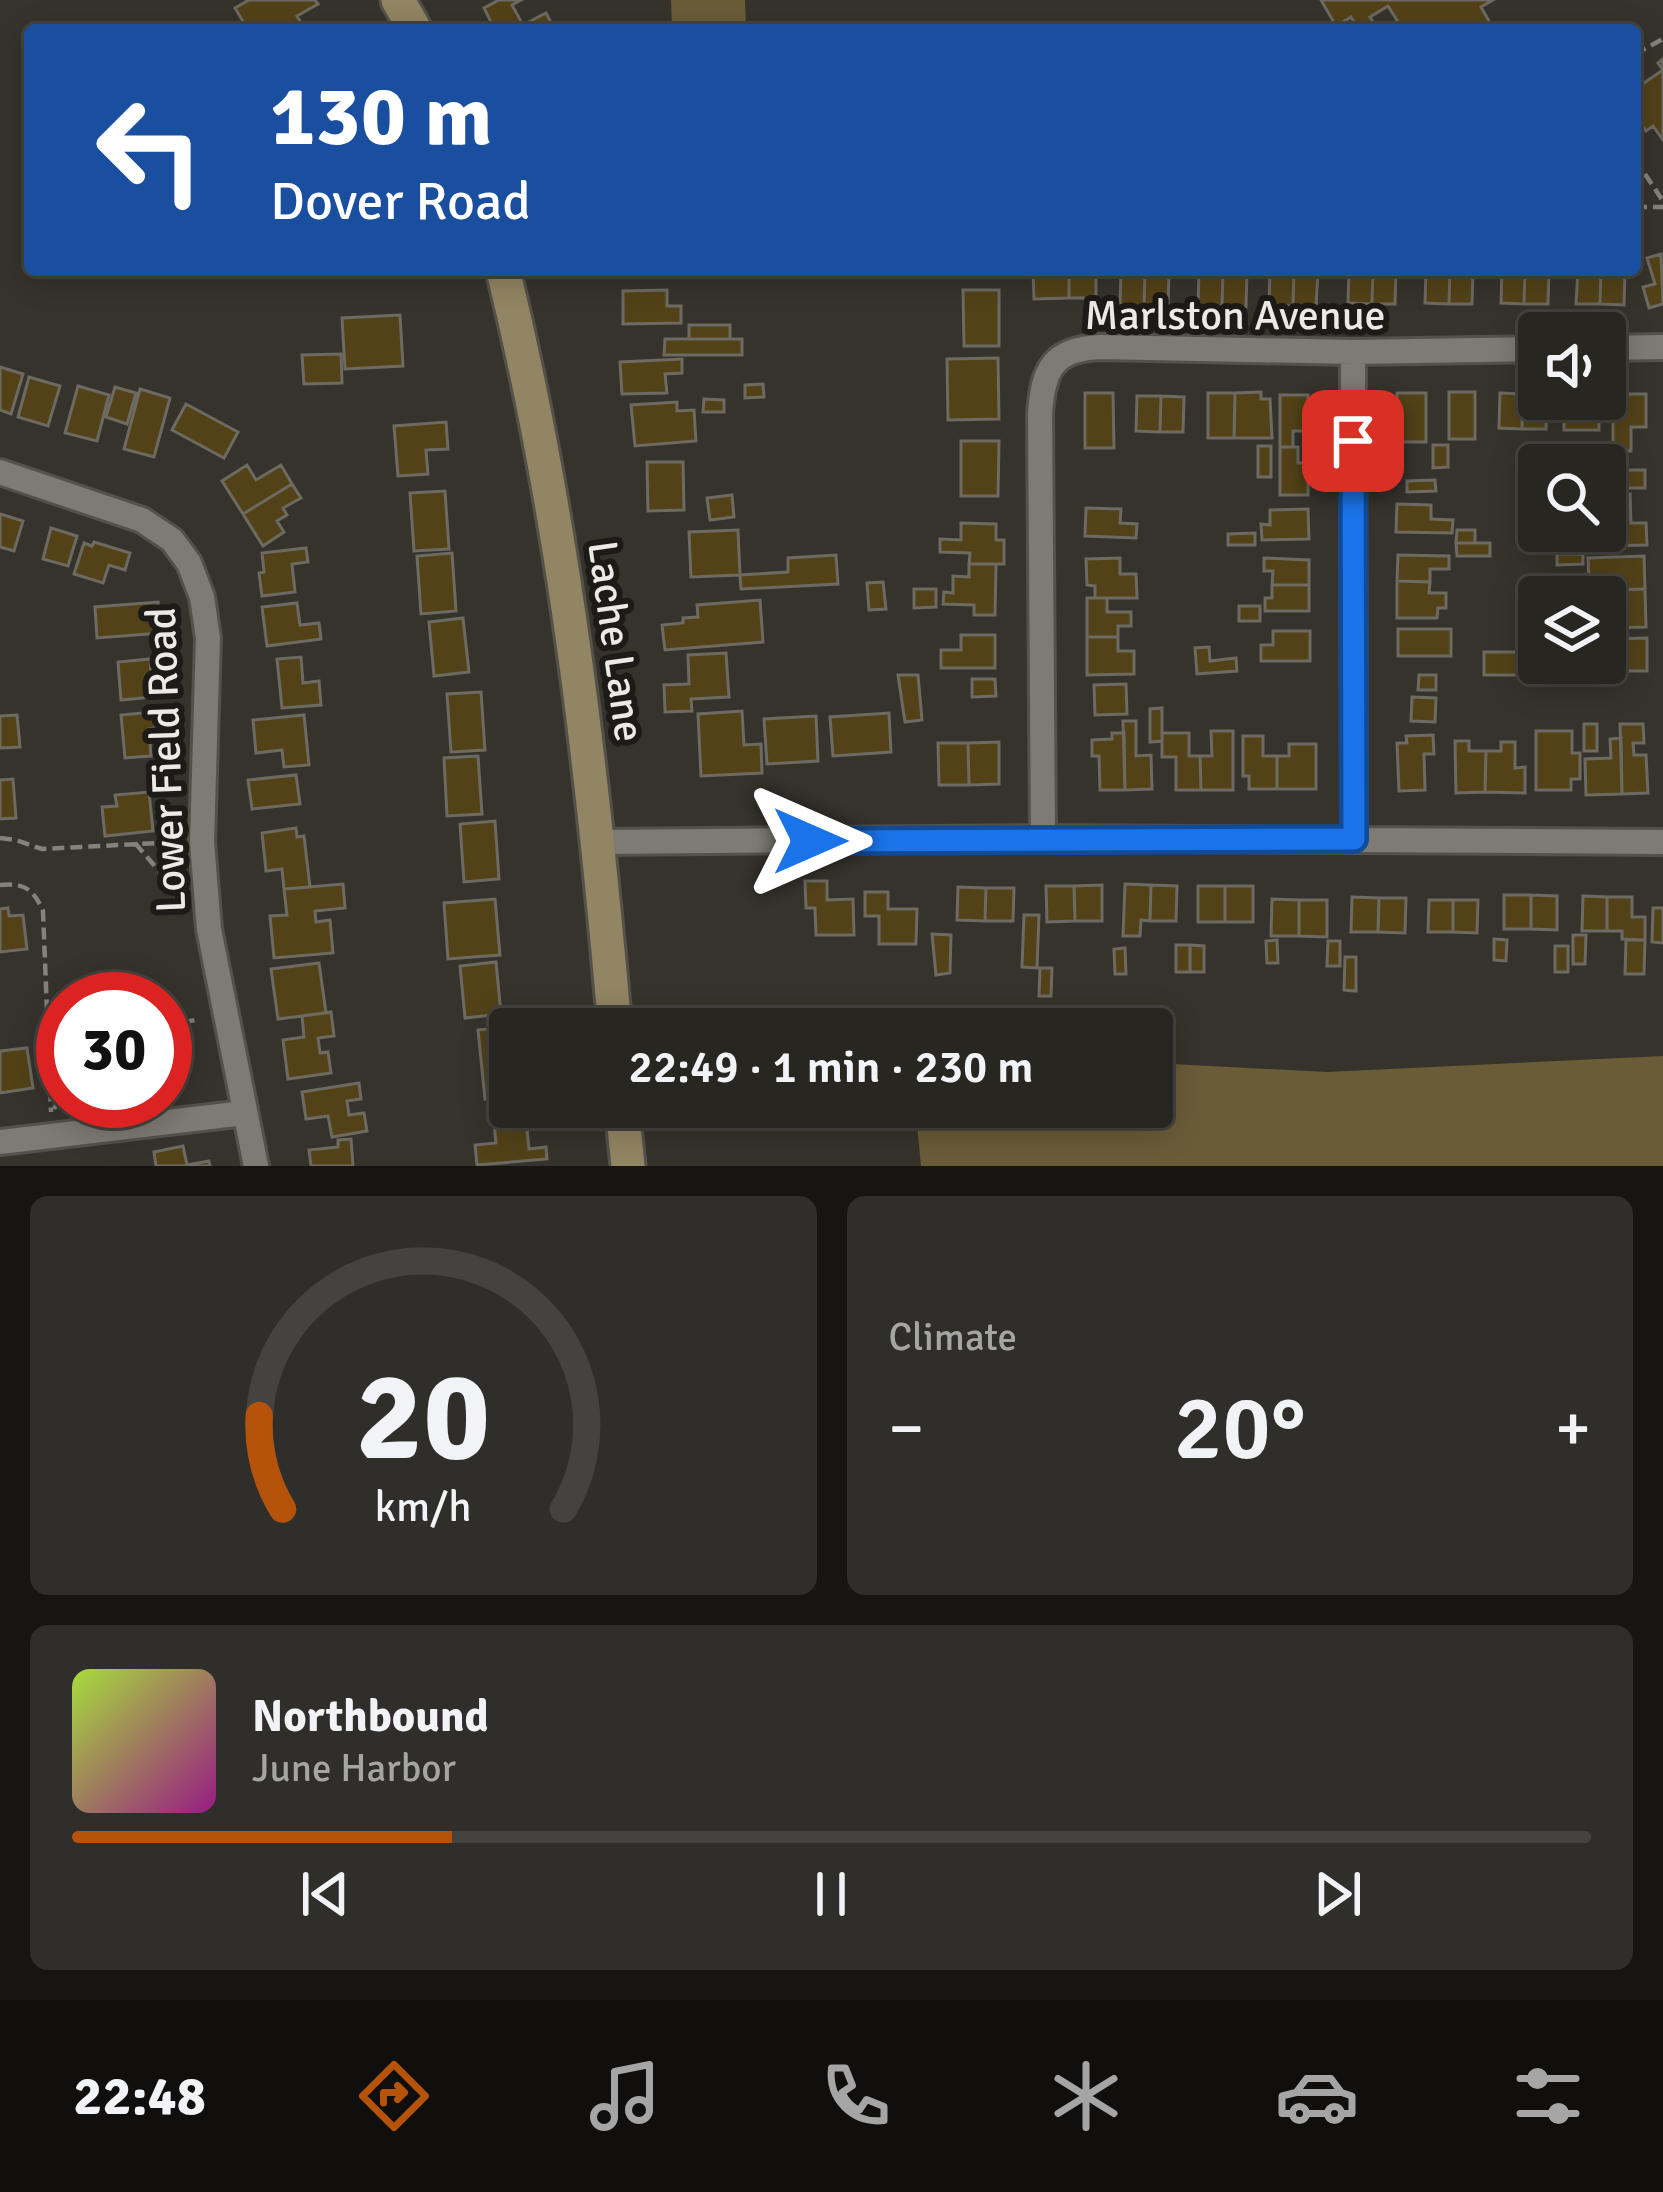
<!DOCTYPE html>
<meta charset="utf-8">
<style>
body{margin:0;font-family:Signika,sans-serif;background:#302e2a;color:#f1f3f6;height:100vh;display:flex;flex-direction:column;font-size:45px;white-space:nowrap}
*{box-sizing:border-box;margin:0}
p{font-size:39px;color:#a5a5a5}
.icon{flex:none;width:66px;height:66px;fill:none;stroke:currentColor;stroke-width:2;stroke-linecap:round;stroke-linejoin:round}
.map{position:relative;height:1166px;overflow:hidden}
.drawer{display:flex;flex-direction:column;gap:30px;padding:30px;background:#161512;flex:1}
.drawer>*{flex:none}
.guide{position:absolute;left:24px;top:24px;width:1617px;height:252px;border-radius:12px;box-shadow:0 6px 30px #0003,0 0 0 3px #44433f;background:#1a4fa0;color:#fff;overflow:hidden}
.tools{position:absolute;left:1518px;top:312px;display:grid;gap:24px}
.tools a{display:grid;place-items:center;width:108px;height:108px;border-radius:12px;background:#282621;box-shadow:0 6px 30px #0003,0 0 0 3px #44433f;font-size:60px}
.speed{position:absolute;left:36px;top:972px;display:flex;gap:24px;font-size:60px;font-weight:700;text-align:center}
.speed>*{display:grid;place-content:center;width:156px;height:156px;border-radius:50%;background:#282621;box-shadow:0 6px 30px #0003,0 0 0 3px #44433f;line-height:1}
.speed .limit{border:18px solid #d22;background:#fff;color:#111}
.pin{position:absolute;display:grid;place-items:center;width:102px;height:102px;color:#fff;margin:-51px;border-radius:24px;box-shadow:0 6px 18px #0006}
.me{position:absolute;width:132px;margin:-66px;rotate:90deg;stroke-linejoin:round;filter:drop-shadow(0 0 9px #0008)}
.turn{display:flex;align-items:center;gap:42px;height:252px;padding:0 48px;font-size:54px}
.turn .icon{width:156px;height:156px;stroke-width:2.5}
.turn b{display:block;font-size:84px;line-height:102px}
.big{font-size:90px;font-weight:600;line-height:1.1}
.drawer .widget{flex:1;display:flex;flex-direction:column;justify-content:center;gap:18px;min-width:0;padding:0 42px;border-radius:18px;background:#302e2a}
.drawer .dial{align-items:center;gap:0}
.dial svg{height:312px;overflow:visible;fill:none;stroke:#44433f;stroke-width:7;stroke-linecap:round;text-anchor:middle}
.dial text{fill:#f1f3f6;stroke:none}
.song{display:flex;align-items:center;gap:36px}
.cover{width:144px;height:144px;border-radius:18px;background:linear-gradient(135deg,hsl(80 70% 55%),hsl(310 70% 35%))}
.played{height:12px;border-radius:6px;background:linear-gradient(90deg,#b45309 25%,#44433f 25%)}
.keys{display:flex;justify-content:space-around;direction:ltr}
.heat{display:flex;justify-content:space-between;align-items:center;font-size:66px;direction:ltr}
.drawer .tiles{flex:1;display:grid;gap:30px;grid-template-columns:1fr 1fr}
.widget:last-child{grid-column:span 2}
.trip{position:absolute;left:489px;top:1008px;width:684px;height:120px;border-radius:12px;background:#282621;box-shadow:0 6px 30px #0003,0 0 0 3px #44433f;font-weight:600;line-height:120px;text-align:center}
.menu{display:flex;height:192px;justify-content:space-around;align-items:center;background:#100f0d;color:#a5a5a5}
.menu .icon{width:84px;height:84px}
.menu .on{color:#b45309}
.menu b{font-size:54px;color:#f1f3f6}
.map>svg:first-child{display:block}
.green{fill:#6b5c38}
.building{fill:#534218;stroke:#6d6a62;stroke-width:3}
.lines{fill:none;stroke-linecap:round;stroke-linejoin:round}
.street-casing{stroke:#54514b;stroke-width:30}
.secondary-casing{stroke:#54514b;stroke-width:39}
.path{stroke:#84827c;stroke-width:4.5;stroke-dasharray:12 6;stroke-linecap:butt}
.street{stroke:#7e7b73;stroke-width:24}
.secondary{stroke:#928563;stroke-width:33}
.route-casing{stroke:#114b97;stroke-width:30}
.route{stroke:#1a73e8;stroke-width:21}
.labels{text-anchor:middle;stroke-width:12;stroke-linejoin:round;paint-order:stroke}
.street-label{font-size:42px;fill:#eceae6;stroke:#1c1b18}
</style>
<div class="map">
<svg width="1663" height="1166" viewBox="0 0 1663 1166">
<rect width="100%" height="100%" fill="#36332c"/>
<!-- green -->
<path class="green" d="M671 0H745L746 30H672Z
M1663 1056V1166H921L917 1124 932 1107H1152V1063L1327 1072Z"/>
<!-- building -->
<path class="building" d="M249 0H315L318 4 297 16 303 26 296 30H244L247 28 235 8Z
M499 0H521L512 5 523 25 546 13 555 30H495L484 8Z
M1321 0H1493L1481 7 1489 21 1480 27 1481 30H1393L1400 25 1388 6 1370 17 1378 30H1345L1355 24 1351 17 1336 26Z
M1663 59V140L1653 126 1646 131 1635 115V89L1663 70 1658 63Z
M1661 254 1663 304 1649 308 1643 287 1655 284 1647 258Z
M1033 270H1069V298L1034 299Z
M1069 270H1096V298H1069Z
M1199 270 1223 271 1222 306H1198Z
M1270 270 1294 271 1293 306 1269 305Z
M1349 270H1373L1372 304 1348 303Z
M1373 270H1396L1395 304H1372Z
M1426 270H1450L1449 304 1425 303Z
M1450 270H1473L1472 304H1449Z
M1502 270H1525L1524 304 1501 303Z
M1525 270H1549L1548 304H1524Z
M1578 270H1601L1600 304H1576Z
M1601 270H1625L1624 305 1600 304Z
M1121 271 1145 272 1144 307 1120 306Z
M1223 271 1247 272 1246 307 1222 306Z
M1294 271 1318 272 1316 307 1293 306Z
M1145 272H1169L1168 307H1144Z
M667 290V306H681V323L623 324V291Z
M963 290H999V346H964Z
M400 315 403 366 345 369 342 318Z
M689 325H730V339H689Z
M665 339H742V355H664Z
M341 354 342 383 304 384 302 355Z
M998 358 999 419 948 420 947 359Z
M682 359V373L665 374 667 393 622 394 620 362Z
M0 367 23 374 11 414 0 410Z
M29 377 60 386 48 426 18 417Z
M763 384 764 397 745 398V385Z
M78 386 109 395 97 441 65 433Z
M115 387 136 393 127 424 106 417Z
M140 389 170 398 154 457 124 449Z
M1261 392V399H1270L1272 438H1234L1235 393Z
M1449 392H1475V439H1449Z
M1085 393H1113L1114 448H1085Z
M1208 393H1235L1234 438H1208Z
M1397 393H1426V442H1397Z
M1500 393 1523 394 1522 429 1499 428Z
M1523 394H1539V399H1547L1546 429H1522Z
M1613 394H1646V427H1631V451H1613Z
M1280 395H1308V431H1293V447H1280Z
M1137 396H1161L1160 432 1136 431Z
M1161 396 1184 397 1183 432H1160Z
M704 399 724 400V412H703Z
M1564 399H1599V430H1564Z
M677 402V411L694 410 696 441 635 446 631 405Z
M186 404 238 432 224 458 172 430Z
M446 422 448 449 426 450 428 474 398 476 394 426Z
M961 441H999L998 496H961Z
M1433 445H1448V467L1433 468Z
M1258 446H1271V477H1258Z
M1280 447H1298V463H1308V495H1280Z
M647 462H683L684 510 648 511Z
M247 465 256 480 281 465 292 484 243 514 222 481Z
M1614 470H1645V488H1614Z
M1435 480 1436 491 1407 492V481Z
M292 484 301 498 283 508 287 515 277 521 284 532 263 546 243 514Z
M445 491 449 549 414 551 410 493Z
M1605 494H1630L1631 523H1646L1647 545 1604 546Z
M732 495 734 517 710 520 707 498Z
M1397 504 1431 505V519L1453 520 1452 533 1396 532Z
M1086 508 1121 509 1120 523 1137 524 1136 538 1085 536Z
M1308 509 1309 539 1262 540 1261 524 1270 525V510Z
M0 514 23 521 14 551 0 547Z
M961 523 996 524V540H1004V564H969L970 553 940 552V539L961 540Z
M51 528 77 536 68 566 43 559Z
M738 530 740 575 691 577 689 532Z
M1457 530H1475V543H1456Z
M1255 533V545H1228V534Z
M94 542 130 553 125 570 109 565 103 583 74 574 84 543 92 546Z
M1456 543H1490V556H1457Z
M306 548 308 562 292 564 295 592 262 596 259 573 264 572 262 553Z
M452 553 456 611 421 614 417 556Z
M1557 554H1583V564L1557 565Z
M836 555 838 584 741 589 740 575 788 572V558Z
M1398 555 1449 556V569H1430V582L1397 581Z
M1644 556 1645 589 1611 590 1610 579 1589 580 1588 558Z
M1120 558V574H1136L1137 598H1095V586L1087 585 1086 559Z
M1264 558 1309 560V585H1272L1273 571H1264Z
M969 564H996L995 615H974V605L943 604 944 592 953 593V576L969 577Z
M1397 581 1430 582 1429 593H1446V608H1438L1437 618H1397Z
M883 582 886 609 869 610 867 583Z
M1272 585H1309V611H1265V598H1272Z
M914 589H936V607L914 608Z
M1645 589 1646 627 1605 628V605H1611V590Z
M1087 598H1107V612H1131V626H1118V637H1087Z
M760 600 763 642 665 650 662 625 683 623V618L698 617 697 605Z
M158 602 160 633 97 638 95 607Z
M297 603 300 625 319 623 321 639 267 646 262 607Z
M1239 606H1260V621H1239Z
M463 618 469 672 434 676 429 622Z
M1398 629H1451V656H1398Z
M1273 631H1310V661H1261V645H1273Z
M961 635H995V668H941V650H961Z
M1087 637H1118V651H1134V674L1087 675Z
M1647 638V671H1595V663H1605V639Z
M1209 647 1210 661 1236 658 1237 671 1197 674 1195 648Z
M1484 652H1524L1523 675H1484Z
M726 653 729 697 691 699 692 711 665 712 664 685 689 684 688 655Z
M301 657 303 683 319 681 321 705 282 708 277 659Z
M150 659 153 697 121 700 118 662Z
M898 675H918L922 720 905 722Z
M1419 675H1436V690H1418Z
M972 679H995L996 696 972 697Z
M1126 684 1127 714 1095 715 1094 685Z
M481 692 485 750 451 752 447 694Z
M1412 697 1436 698 1435 722 1411 721Z
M1162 708V741L1150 742V709Z
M742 711 744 745 761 744 762 773 701 776 698 714Z
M154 712 155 728 149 729 151 756 125 758 121 715Z
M889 713 891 752 833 756 830 717Z
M17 715 20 747 0 748V716Z
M304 715 309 765 284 767 282 750 256 753 253 720Z
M816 716 818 761 767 764 764 719Z
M1123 721H1136V756L1151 755 1152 789 1125 790Z
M1584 724H1597V751H1584Z
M1620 724H1643L1644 743H1633L1634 755H1646L1648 793 1622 794Z
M1211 731H1233V790H1201L1200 756H1212Z
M1536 731H1572V753H1580V779H1571V790H1536Z
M1112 733H1124L1125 790H1100L1099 756H1092V740L1112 739Z
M1162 733H1189V756H1200L1201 790H1176V757H1162Z
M1433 735 1434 754H1424L1425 790 1399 791 1397 743H1407L1406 736Z
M1243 736H1263V756H1277V789H1249V776H1243Z
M1621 738 1622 794 1586 795 1585 759 1611 758 1610 739Z
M1455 741H1469V751H1486L1485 792 1456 793Z
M999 742V784L969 785 968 743Z
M1501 742H1515V768L1525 767V793L1485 792 1486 751H1501Z
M938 743H968L969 785H939Z
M1289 744H1316V789H1277V756H1289Z
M478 756 482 814 447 816 444 758Z
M296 775 300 804 252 809 248 780Z
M13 779 16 818 0 819V780Z
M149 792 153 831 105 836 102 807 117 806 115 795Z
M495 821 499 879 464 882 460 824Z
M296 828 297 837 304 836 310 887 284 889 282 869 266 871 262 833Z
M805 881H827V900L853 899 854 935H816L815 908H806Z
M343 884 345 908 315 911 316 922 330 920 333 953 274 958 270 916 287 915 284 889Z
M1125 884 1151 885 1150 921 1141 920 1140 936H1123Z
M1102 885V921H1075L1074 886Z
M1151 885 1177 886 1176 921H1150Z
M1046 886H1074L1075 921 1047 922Z
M1198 886H1225V922H1198Z
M1225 886H1253V922H1225Z
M958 887 986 888 985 921 957 920Z
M986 888H1014L1013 921H985Z
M865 892H888V909H917L916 944H879V916H865Z
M1504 895H1531V929H1504Z
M1531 895 1557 896V930L1531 929Z
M1583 896 1607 897V931H1582Z
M1352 897 1379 898 1378 932H1351Z
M1607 897H1632V917H1645V940L1622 939V931H1607Z
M1379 898H1406L1405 933 1378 932Z
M495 899 500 955 448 959 444 903Z
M1272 899 1299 900V936H1271Z
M1299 900H1327V937L1299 936Z
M1429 900H1453V932H1428Z
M1453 900H1478L1477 933 1453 932Z
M8 908 9 916 23 915 27 949 0 952V909Z
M1653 908H1663V943L1652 942Z
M1024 915H1039L1037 968 1022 967Z
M932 934 951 935 950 973 936 975Z
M1573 935H1586L1585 964H1573Z
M1494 939 1507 940 1506 961 1494 960Z
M1277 940 1278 963H1267L1266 941Z
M1626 940H1645L1644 974H1625Z
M1328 941H1340V966H1327Z
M1176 945H1190V972H1176Z
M1190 945 1204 946V972H1190Z
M1555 946H1568V972H1555Z
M1125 948 1126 974H1115L1114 949Z
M1345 957H1356V991L1344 990Z
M496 962 501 1014 465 1018 460 966Z
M319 963 326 1013 278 1019 271 969Z
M1040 968H1052L1051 996H1039Z
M331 1012 334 1036 318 1038 320 1053 328 1052 331 1073 288 1079 283 1040 304 1037 302 1016Z
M516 1026 517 1029H510V1096L485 1099 478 1030Z
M27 1048 33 1088 0 1093V1051Z
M359 1083 361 1099 347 1101 349 1115 364 1113 367 1131 332 1137 328 1116 306 1119 302 1092Z
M783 1107H844L846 1111 790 1129Z
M525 1109 529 1149 546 1147 547 1159 477 1165 475 1145 496 1143 493 1112Z
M351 1139 353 1166H311L309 1150 338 1147V1140Z
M183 1146 187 1165 209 1161 210 1166H156L154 1152Z"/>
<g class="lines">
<!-- street casing -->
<g class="street-casing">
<path id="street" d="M1605 348 1663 347
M1353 352 1354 839
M0 472 142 520 172 540 189 563 202 597 208 638 202 842 209 929 256 1166
M1043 838 1040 414C1043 369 1053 349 1100 347L1353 352 1539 349
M599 842 1043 838 1663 842
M0 1142 244 1113"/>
</g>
<!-- secondary casing -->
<g class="secondary-casing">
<path id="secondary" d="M398 0 415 30
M503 270C564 519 593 774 615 1029
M622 1107 628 1166"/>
</g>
<!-- path -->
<path class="path" d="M1635 54 1663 39
M1635 159 1663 201
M1635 207H1663
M0 838 16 840 42 849 178 842
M135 843 178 893
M0 885C24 883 33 888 43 911L51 1112
M165 1026 200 1019
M54 1109 63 1092"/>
<!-- street -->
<use href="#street" class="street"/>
<!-- secondary -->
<use href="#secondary" class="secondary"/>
</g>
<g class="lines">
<!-- route casing -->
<g class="route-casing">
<path id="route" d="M810 841 1354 839 1353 441"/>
</g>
<!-- route -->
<use href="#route" class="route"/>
</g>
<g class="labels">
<!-- street labels -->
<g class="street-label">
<text x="1235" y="329">Marlston Avenue</text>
<text transform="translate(617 641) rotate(82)" y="15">Lache Lane</text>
<text transform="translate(165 760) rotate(-92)" y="15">Lower Field Road</text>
</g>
</g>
</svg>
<div class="tools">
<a><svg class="icon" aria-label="sound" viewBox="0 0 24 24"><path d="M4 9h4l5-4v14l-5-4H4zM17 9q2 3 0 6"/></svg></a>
<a><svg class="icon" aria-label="search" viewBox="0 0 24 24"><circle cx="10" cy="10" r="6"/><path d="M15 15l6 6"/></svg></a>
<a><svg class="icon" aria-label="layers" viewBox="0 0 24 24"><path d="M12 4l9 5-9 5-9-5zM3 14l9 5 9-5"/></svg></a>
</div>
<div class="speed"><div class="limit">30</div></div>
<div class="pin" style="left:1353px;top:441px;background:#d93025"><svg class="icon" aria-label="arrive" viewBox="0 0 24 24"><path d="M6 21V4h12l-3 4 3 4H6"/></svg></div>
<svg class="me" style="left:810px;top:841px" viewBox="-20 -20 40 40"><path d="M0-17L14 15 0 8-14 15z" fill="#1a73e8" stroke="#fff" stroke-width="4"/></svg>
<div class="trip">22:49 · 1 min · 230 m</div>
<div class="guide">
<div class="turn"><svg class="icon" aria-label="left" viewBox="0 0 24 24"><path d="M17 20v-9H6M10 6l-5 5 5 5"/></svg><div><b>130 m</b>Dover Road</div></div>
</div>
</div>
<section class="drawer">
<div class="tiles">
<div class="widget dial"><svg viewBox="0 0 100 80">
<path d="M14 69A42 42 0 1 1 86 69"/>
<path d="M14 69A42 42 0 0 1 8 45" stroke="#b45309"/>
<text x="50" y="56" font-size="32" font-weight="700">20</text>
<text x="50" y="72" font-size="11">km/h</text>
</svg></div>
<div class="widget"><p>Climate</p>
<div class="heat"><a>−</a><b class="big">20°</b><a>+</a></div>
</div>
<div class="widget">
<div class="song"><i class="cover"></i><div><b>Northbound</b><p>June Harbor</p></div></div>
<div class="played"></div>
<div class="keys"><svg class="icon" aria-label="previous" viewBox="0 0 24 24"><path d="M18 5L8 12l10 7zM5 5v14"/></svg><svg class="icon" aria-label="pause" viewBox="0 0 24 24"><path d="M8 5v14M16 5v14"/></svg><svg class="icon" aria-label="next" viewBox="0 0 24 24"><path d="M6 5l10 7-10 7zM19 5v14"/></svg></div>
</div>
</div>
</section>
<nav class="menu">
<b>22:48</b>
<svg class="icon on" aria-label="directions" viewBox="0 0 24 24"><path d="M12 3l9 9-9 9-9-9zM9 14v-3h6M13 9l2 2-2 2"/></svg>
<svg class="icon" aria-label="music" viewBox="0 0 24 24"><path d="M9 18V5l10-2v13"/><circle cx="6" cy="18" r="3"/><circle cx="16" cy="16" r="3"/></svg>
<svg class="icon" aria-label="phone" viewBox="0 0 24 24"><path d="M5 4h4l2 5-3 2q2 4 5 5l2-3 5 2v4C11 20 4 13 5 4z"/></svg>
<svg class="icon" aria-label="climate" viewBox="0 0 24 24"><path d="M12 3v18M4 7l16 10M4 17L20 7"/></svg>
<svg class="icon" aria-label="car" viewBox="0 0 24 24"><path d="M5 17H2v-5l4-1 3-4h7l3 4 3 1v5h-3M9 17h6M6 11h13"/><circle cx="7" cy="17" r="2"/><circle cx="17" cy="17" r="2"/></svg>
<svg class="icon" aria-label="filters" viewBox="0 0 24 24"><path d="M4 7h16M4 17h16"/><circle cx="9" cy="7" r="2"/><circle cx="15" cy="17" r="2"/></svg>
</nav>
